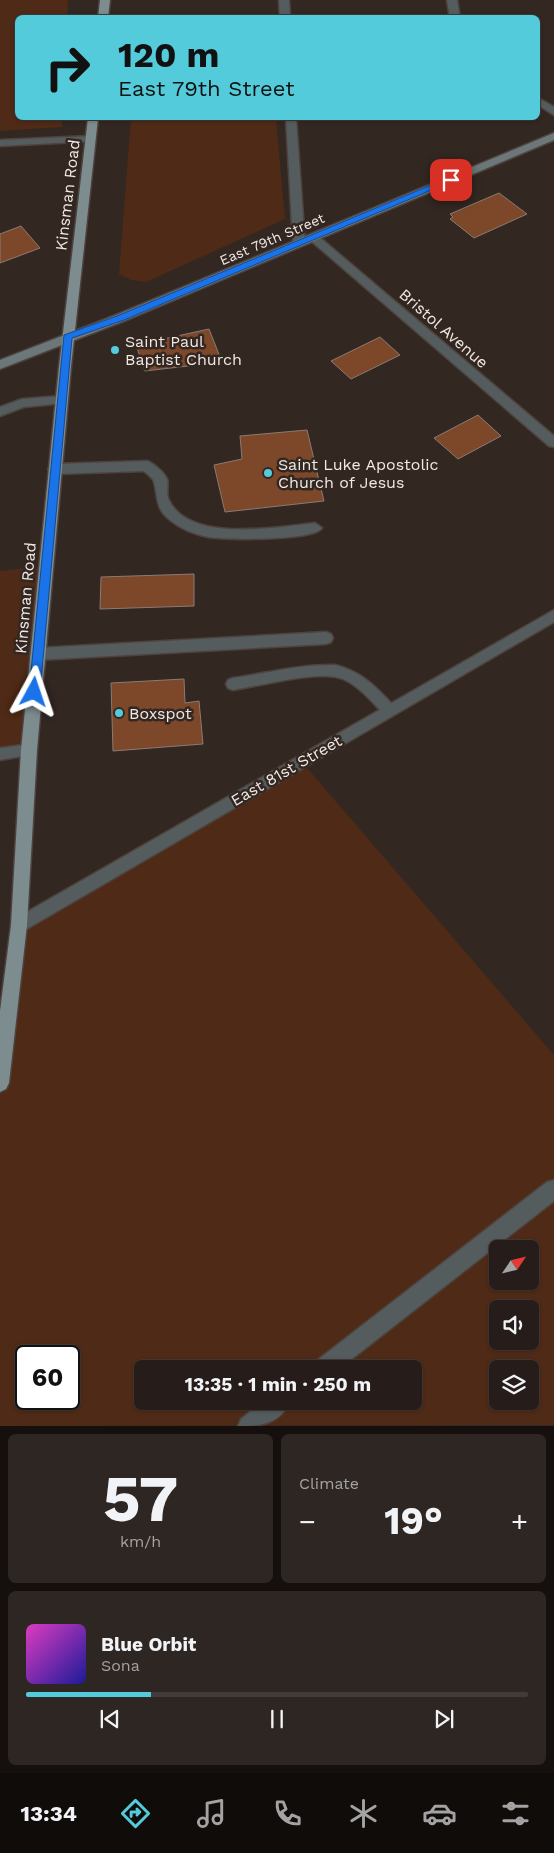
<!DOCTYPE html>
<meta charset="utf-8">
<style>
body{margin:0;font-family:"Work Sans",sans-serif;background:#2e2623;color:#f1f3f6;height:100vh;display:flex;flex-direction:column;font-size:19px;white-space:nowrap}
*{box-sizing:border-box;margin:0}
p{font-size:16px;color:#a4a2a2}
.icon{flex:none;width:28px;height:28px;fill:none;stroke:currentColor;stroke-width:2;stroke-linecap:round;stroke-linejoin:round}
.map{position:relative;height:1426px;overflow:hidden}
.details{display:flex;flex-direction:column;gap:8px;padding:8px;background:#15100e;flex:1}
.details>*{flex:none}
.guide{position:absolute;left:15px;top:15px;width:525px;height:105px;border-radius:8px;box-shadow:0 1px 4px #0004,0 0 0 1px #423b39;background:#53cbdb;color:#111;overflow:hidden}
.needle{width:32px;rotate:55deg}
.controls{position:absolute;left:489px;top:1240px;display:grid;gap:10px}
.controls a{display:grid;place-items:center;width:50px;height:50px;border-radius:8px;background:#261d1a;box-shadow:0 1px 4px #0004,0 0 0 1px #423b39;font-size:25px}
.speed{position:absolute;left:15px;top:1345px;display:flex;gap:10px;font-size:25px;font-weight:700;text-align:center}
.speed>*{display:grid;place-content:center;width:65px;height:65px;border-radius:50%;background:#261d1a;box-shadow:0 1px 4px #0004,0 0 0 1px #423b39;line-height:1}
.speed .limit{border:2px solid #111;border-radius:8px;background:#fff;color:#111}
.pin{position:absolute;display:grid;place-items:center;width:42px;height:42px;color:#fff;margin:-21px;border-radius:10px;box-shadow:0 2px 8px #0006}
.me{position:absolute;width:55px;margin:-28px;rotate:5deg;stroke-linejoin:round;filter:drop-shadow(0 0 4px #0008)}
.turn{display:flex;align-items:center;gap:18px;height:105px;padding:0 20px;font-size:22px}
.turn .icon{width:65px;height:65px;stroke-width:2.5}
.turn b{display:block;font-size:35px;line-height:42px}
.big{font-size:38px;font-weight:700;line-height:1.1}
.details .card{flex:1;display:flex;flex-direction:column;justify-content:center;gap:8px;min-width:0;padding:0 18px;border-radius:8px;background:#2e2623}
.details .dial{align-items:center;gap:0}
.dial b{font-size:65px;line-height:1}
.song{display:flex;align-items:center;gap:15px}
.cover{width:60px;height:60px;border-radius:8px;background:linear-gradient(135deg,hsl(310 70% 55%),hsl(240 70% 35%))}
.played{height:5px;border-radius:2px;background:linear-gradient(90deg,#53cbdb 25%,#423b39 25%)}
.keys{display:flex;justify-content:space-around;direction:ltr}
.heat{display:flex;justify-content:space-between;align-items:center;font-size:28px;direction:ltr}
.details .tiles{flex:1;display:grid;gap:8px;grid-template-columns:1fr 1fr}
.card:last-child{grid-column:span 2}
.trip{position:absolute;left:134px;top:1360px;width:288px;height:50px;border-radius:8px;background:#261d1a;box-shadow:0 1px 4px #0004,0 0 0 1px #423b39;font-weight:700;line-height:50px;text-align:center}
.dock{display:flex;height:80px;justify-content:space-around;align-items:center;background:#0f0c0a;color:#a4a2a2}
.dock .icon{width:35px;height:35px}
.dock .on{color:#53cbdb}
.dock b{font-size:22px;color:#f1f3f6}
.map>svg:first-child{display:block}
.green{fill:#4f2a16;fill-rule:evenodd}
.building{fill:#7d472a;stroke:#8a7b74}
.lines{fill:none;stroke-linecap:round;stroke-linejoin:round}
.service-casing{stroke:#4d423d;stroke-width:3}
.minor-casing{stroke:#4d423d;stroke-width:3}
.secondary-casing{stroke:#4d423d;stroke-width:3}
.primary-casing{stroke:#4d423d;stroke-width:3}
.service{fill:#555c5d;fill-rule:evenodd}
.minor{fill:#555c5d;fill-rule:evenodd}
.secondary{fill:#6c7779;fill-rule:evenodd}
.primary{fill:#7d8c8f;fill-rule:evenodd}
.route{fill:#1a73e8;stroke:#114b97}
.poi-dot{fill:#53cbdb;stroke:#332722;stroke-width:2}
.labels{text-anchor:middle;stroke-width:5;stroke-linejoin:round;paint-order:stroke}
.far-street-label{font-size:14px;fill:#f0e8e4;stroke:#332722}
.street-label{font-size:16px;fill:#f0e8e4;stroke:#332722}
.poi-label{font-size:16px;fill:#f0e8e4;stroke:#332722;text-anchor:start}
</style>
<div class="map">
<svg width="554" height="1426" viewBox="0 0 554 1426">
<rect width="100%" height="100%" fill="#332722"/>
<!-- green -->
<path class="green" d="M0 0H68L67 17 18 18V118H62V127L0 131Z
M131 118H276L285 219 146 282 131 280 119 274Z
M46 566 29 750 0 754V571Z
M301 761 554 1055V1425L0 1426V1083L19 925ZM498 1249H530V1281H498ZM498 1309H530V1341H498ZM26 1356H69V1399H26ZM142 1369H412V1401H142ZM498 1369H530V1401H498Z"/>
<!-- building -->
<path class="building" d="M499 193 527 214 474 238 450 219 453 217 450 214Z
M21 226 40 248 0 263V234Z
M209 329 222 362 145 371 136 345Z
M380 337 400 355 351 379 331 361Z
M478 415 501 436 458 459 434 438Z
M307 430 324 501 225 512 214 465 242 459 240 436Z
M194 574V606L100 609 101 577Z
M184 679 185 703 199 701 203 744 113 751 111 683Z"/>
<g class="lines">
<!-- service casing -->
<g class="service-casing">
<path id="service" d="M279 0H289L290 18H280Z
M286 118H296L305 244 299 247 293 244Z
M61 396 67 400 65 403 24 407 0 416V407L22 399Z
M147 461C153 463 164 472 167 479 169 485 166 492 168 498 187 544 277 527 315 523L322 528C314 541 225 540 208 537 194 534 181 529 170 520 155 509 158 496 154 482 153 478 147 474 144 471L55 474 48 469 55 464Z
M326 632 331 634 333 638 331 642 326 644 38 660 33 658 31 654 33 650 38 648Z
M335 665C361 671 376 687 394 706L396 710 394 714 389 716 384 714C372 702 359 686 343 679 321 669 259 686 233 690L228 688 226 684 228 680 233 678C267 673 301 664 335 665Z"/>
</g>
<!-- minor casing -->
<g class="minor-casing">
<path id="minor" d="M447 0H457L460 18H450Z
M538 98 554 107V115L538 105Z
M91 136 95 137V141L0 146V140Z
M314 235 318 236 554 436V447L549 446 310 240 308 238Z
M554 610V622L25 930 19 933 13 930 11 925 13 920Z
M29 744 34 746 37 750 34 754 0 760V748Z
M554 1180V1201L339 1369H312L315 1362 547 1182Z
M263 1401H290C280 1425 260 1426 238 1426L241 1419Z"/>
</g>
<!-- secondary casing -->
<g class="secondary-casing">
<path id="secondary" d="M554 133V140L124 321 0 369V360L116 315Z"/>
</g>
<!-- primary casing -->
<g class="primary-casing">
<path id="primary" d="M100 0H110L108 18H98Z
M88 118H98L71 367 37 750 27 925 9 1083 6 1089 0 1092V1011L11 925 21 750 59 367Z"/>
</g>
<!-- service -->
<use href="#service" class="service"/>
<!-- minor -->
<use href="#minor" class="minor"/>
<!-- secondary -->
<use href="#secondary" class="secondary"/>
<!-- primary -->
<use href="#primary" class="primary"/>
</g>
<!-- route -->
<path class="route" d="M448 178 455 180 124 320 72 338 40 692 38 696H30L29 692 64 335 117 316Z"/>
<!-- markers -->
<g class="poi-dot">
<circle cx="115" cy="350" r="5"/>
<circle cx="268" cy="473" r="5"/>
<circle cx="119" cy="713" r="5"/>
</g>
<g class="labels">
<!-- far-street labels -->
<g class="far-street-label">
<text transform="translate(272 239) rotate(-23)" y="5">East 79th Street</text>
</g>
<!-- street labels -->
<g class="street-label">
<text transform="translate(67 195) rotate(-83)" y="6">Kinsman Road</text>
<text transform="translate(444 328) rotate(41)" y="6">Bristol Avenue</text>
<text transform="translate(25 598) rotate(-85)" y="6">Kinsman Road</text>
<text transform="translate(286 770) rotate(-30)" y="6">East 81st Street</text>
</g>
<!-- poi labels -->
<g class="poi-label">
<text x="125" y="347">Saint Paul<tspan x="125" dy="18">Baptist Church</tspan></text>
<text x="278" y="470">Saint Luke Apostolic<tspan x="278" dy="18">Church of Jesus</tspan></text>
<text x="129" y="719">Boxspot</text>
</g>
</g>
</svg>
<div class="controls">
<a><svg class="needle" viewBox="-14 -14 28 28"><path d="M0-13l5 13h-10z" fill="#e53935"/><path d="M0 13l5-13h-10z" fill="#a4a2a2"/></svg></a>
<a><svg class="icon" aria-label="sound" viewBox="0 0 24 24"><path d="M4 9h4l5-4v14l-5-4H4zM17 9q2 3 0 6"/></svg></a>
<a><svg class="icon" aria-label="layers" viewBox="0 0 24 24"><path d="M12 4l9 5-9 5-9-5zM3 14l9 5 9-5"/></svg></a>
</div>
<div class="speed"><div class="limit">60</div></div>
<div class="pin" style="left:451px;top:180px;background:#d93025"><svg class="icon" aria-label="arrive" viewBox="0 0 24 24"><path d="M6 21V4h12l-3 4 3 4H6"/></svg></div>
<svg class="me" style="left:34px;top:692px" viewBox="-20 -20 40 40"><path d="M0-17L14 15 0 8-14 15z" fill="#1a73e8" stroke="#fff" stroke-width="4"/></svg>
<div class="trip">13:35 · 1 min · 250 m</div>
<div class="guide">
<div class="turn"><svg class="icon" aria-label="right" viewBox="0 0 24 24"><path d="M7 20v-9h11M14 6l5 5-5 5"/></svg><div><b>120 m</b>East 79th Street</div></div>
</div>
</div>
<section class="details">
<div class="tiles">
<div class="card dial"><b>57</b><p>km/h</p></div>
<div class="card"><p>Climate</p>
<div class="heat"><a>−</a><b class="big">19°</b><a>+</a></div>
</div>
<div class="card">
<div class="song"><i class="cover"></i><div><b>Blue Orbit</b><p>Sona</p></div></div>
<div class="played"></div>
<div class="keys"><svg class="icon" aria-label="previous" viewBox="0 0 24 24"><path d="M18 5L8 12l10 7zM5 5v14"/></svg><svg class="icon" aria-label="pause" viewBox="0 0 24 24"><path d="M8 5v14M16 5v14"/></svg><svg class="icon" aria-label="next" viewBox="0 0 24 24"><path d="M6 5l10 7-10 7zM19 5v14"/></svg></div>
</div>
</div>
</section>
<nav class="dock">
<b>13:34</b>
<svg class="icon on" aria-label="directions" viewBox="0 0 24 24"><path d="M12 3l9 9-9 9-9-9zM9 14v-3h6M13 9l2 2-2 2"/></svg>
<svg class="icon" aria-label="music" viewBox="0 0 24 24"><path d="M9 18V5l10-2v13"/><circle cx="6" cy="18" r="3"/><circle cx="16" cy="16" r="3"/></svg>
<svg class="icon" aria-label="phone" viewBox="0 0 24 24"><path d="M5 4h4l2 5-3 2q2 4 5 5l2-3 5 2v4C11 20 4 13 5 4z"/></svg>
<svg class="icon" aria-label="climate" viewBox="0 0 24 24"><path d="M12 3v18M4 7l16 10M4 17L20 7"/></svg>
<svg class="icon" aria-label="car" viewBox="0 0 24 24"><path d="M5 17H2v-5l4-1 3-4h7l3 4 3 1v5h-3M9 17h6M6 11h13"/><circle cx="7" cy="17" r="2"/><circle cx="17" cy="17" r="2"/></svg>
<svg class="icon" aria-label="filters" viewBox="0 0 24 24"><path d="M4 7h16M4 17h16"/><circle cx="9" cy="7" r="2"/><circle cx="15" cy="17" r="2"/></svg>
</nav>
